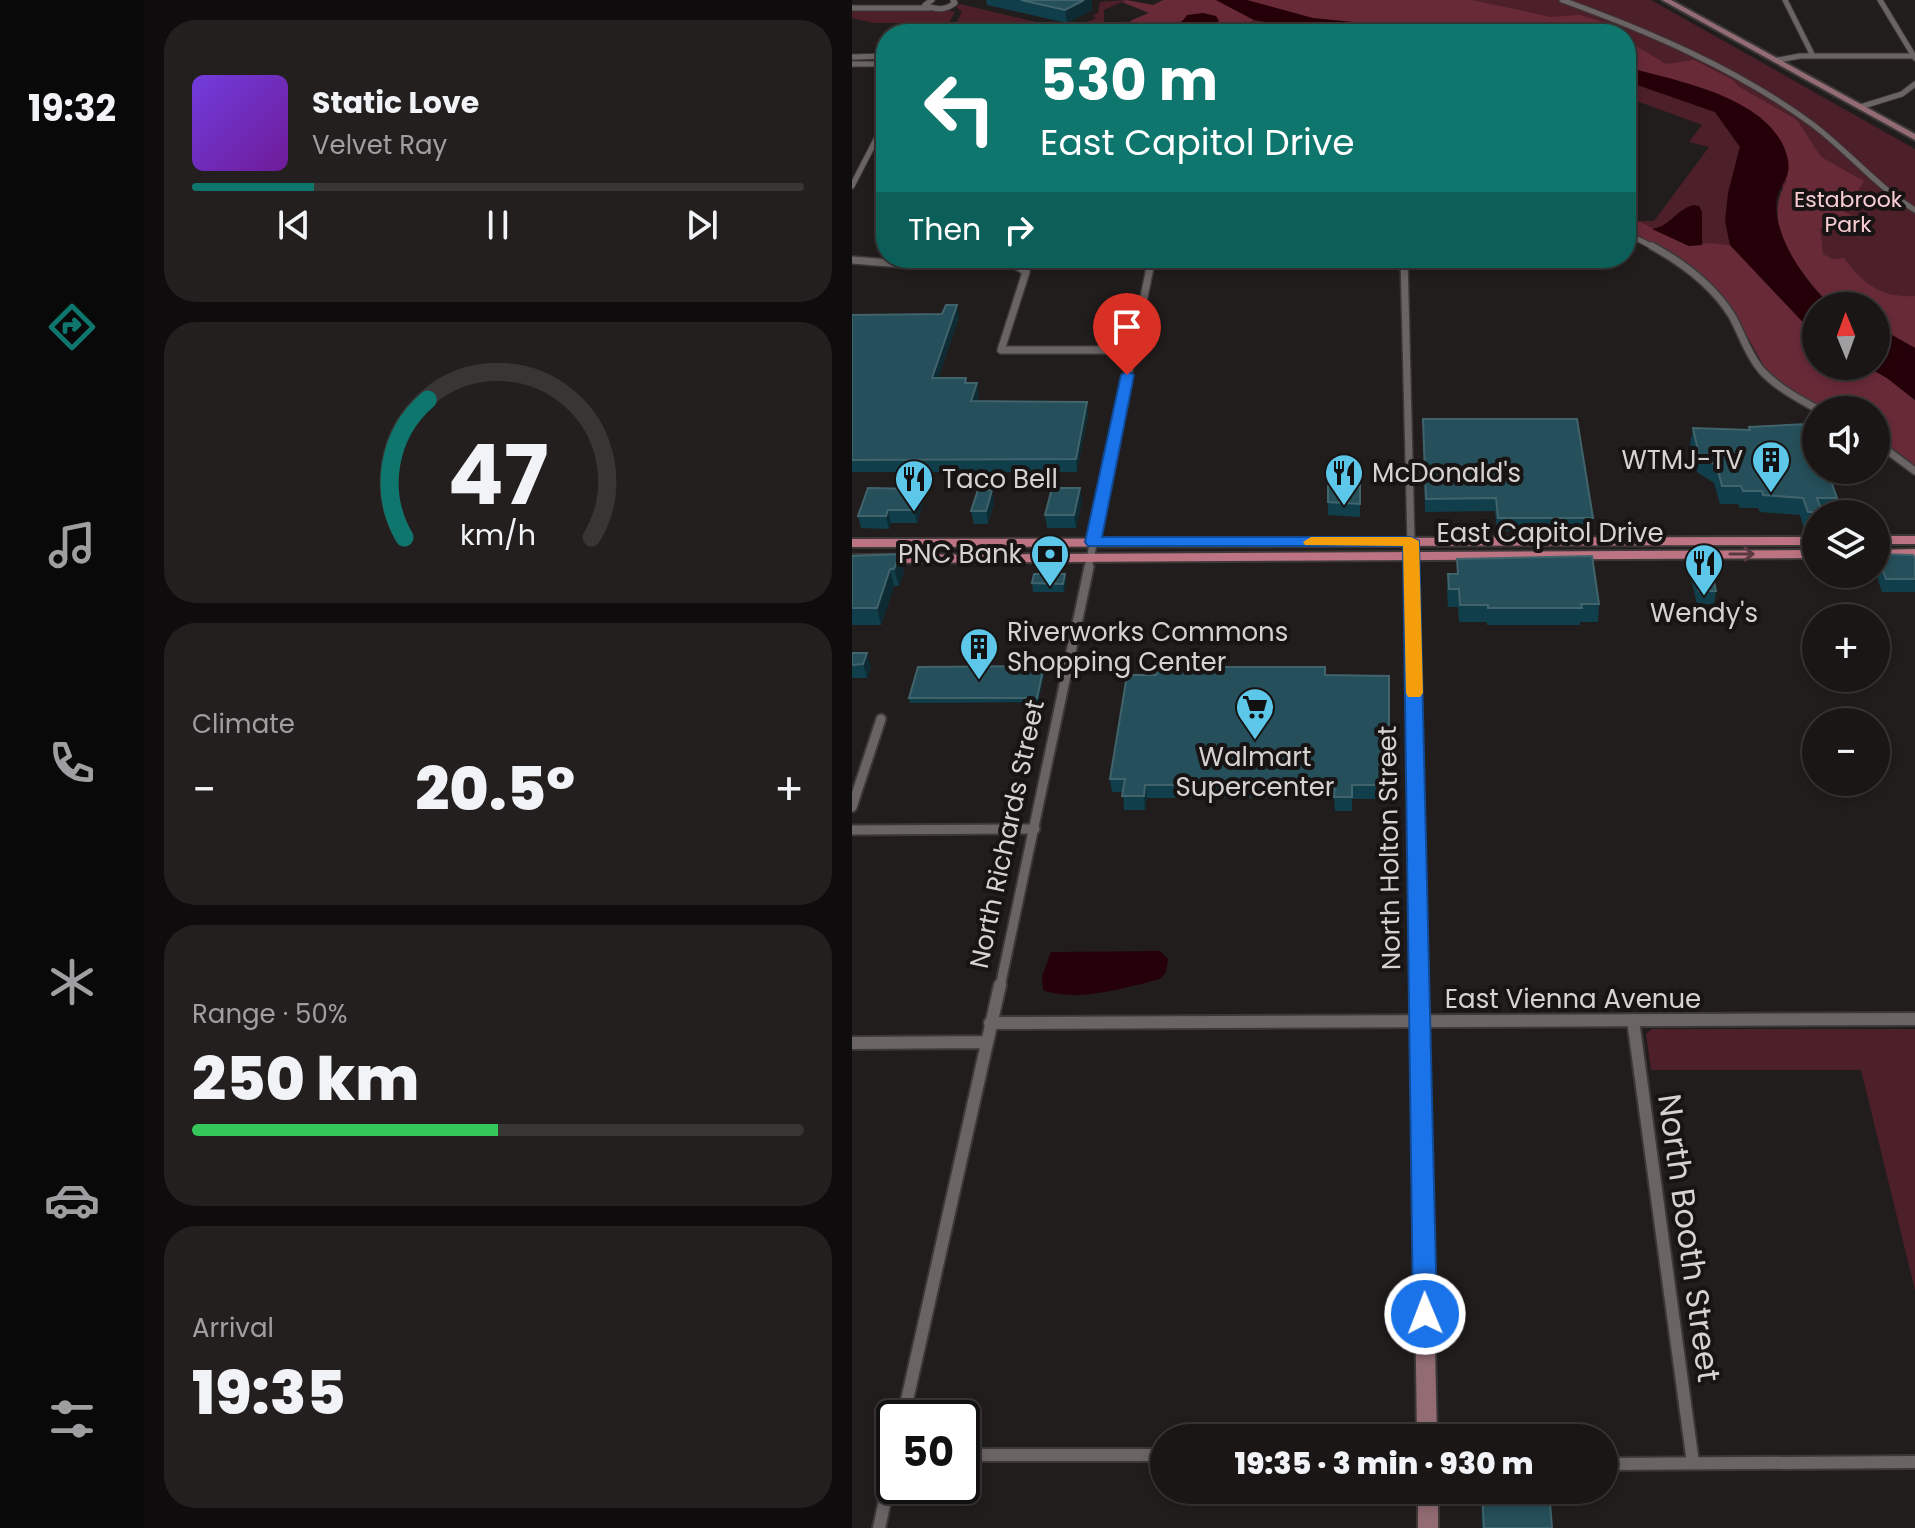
<!DOCTYPE html>
<meta charset="utf-8">
<style>
body{margin:0;font-family:Poppins,sans-serif;background:#231f1f;color:#f1f3f6;height:100vh;display:flex;flex-direction:column;font-size:30px;white-space:nowrap}
*{box-sizing:border-box;margin:0}
p{font-size:26px;color:#9f9fa1}
.icon{flex:none;width:44px;height:44px;fill:none;stroke:currentColor;stroke-width:2;stroke-linecap:round;stroke-linejoin:round}
.map{position:relative;flex:1;overflow:hidden}
.panel{display:flex;flex-direction:column;gap:20px;padding:20px;background:#0e0c0c;width:708px}
.panel>*{flex:none}
.banner{position:absolute;left:24px;top:24px;width:760px;height:244px;border-radius:32px;box-shadow:0 4px 12px #0003,0 0 0 2px #383535;background:#0f766e;color:#fff;overflow:hidden}
.needle{width:52px;rotate:359deg}
.tools{position:absolute;left:950px;top:292px;display:grid;gap:16px}
.tools a{display:grid;place-items:center;width:88px;height:88px;border-radius:50%;background:#1a1616;box-shadow:0 4px 12px #0003,0 0 0 2px #383535;font-size:40px}
.speed{position:absolute;left:24px;top:1400px;display:flex;gap:16px;font-size:40px;font-weight:700;text-align:center}
.speed>*{display:grid;place-content:center;width:104px;height:104px;border-radius:50%;background:#1a1616;box-shadow:0 4px 12px #0003,0 0 0 2px #383535;line-height:1}
.speed .limit{border:4px solid #111;border-radius:12px;background:#fff;color:#111}
.pin{position:absolute;display:grid;place-items:center;width:68px;height:68px;color:#fff;margin:-82px -34px;border-radius:50% 50% 50% 0;rotate:-45deg;box-shadow:0 0 8px #0007}
.pin .icon{rotate:45deg}
.me{position:absolute;width:88px;margin:-44px;rotate:359deg;stroke-linejoin:round;filter:drop-shadow(0 0 6px #0008)}
.turn{display:flex;align-items:center;gap:28px;height:168px;padding:0 32px;font-size:36px}
.turn .icon{width:104px;height:104px;stroke-width:2.5}
.turn b{display:block;font-size:56px;line-height:68px}
.then{display:flex;align-items:center;height:76px;padding:0 32px;background:#0003;gap:16px;font-size:30px}
.big{font-size:60px;font-weight:800;line-height:1.1}
.panel .widget{flex:1;display:flex;flex-direction:column;justify-content:center;gap:12px;min-width:0;padding:0 28px;border-radius:32px;background:#231f1f}
.panel .dial{align-items:center;gap:0}
.dial svg{height:208px;overflow:visible;fill:none;stroke:#383535;stroke-width:7;stroke-linecap:round;text-anchor:middle}
.dial text{fill:#f1f3f6;stroke:none}
.song{display:flex;align-items:center;gap:24px}
.cover{width:96px;height:96px;border-radius:12px;background:linear-gradient(135deg,hsl(260 70% 55%),hsl(280 70% 35%))}
.played{height:8px;border-radius:4px;background:linear-gradient(90deg,#0f766e 20%,#383535 20%)}
.keys{display:flex;justify-content:space-around;direction:ltr}
.heat{display:flex;justify-content:space-between;align-items:center;font-size:44px;direction:ltr}
.charge{height:12px;border-radius:6px;background:linear-gradient(90deg,#34c759 50%,#383535 0)}
.trip{position:absolute;left:298px;top:1424px;width:468px;height:80px;border-radius:40px;background:#1a1616;box-shadow:0 4px 12px #0003,0 0 0 2px #383535;font-weight:800;line-height:80px;text-align:center}
main{display:flex;flex:1;min-height:0}
.dock{display:flex;flex-direction:column;width:144px;justify-content:space-around;align-items:center;background:#0a0909;color:#9f9fa1}
.dock .icon{width:56px;height:56px}
.dock .active{color:#0f766e}
.dock b{font-size:36px;color:#f1f3f6}
.map>svg:first-child{display:block}
.green{fill:#4d1f29}
.forest{fill:#692a38}
.water{fill:#260008}
.lines{fill:none;stroke-linecap:round;stroke-linejoin:round}
.street-far3-casing{stroke:#3c3838;stroke-width:7}
.street-far2-casing{stroke:#3c3838;stroke-width:10}
.street-far1-casing{stroke:#3c3838;stroke-width:13}
.street-casing{stroke:#3c3838;stroke-width:16}
.secondary-casing{stroke:#3c3838;stroke-width:4}
.primary-casing{stroke:#3c3838;stroke-width:4}
.street-far3{stroke:#6a6465;stroke-width:5}
.street-far2{stroke:#6a6465;stroke-width:7}
.street-far1{stroke:#6a6465;stroke-width:9}
.street{stroke:#6a6465;stroke-width:12}
.secondary{fill:#936c73;fill-rule:evenodd}
.primary{fill:#bc7482;fill-rule:evenodd}
.wall{fill:#103f4b}
.shaded-wall{fill:#0e2b33}
.building{fill:#254f5a;stroke:#41636c;stroke-width:2}
.oneway{stroke:#5a3a40}
.route{fill:#1a73e8;stroke:#114b97;stroke-width:2}
.slow{fill:#f59e0b}
.labels{text-anchor:middle;stroke-width:8;stroke-linejoin:round;paint-order:stroke}
.far-park-label{font-size:22px;fill:#f7cdd2;stroke:#181414}
.poi-label{font-size:26px;fill:#d6d2d2;stroke:#181414;text-anchor:start}
.street-label{font-size:26px;fill:#d6d2d2;stroke:#181414}
.near-street-label{font-size:32px;fill:#d6d2d2;stroke:#181414}
</style>
<main>
<nav class="dock">
<b>19:32</b>
<svg class="icon active" aria-label="directions" viewBox="0 0 24 24"><path d="M12 3l9 9-9 9-9-9zM9 14v-3h6M13 9l2 2-2 2"/></svg>
<svg class="icon" aria-label="music" viewBox="0 0 24 24"><path d="M9 18V5l10-2v13"/><circle cx="6" cy="18" r="3"/><circle cx="16" cy="16" r="3"/></svg>
<svg class="icon" aria-label="phone" viewBox="0 0 24 24"><path d="M5 4h4l2 5-3 2q2 4 5 5l2-3 5 2v4C11 20 4 13 5 4z"/></svg>
<svg class="icon" aria-label="climate" viewBox="0 0 24 24"><path d="M12 3v18M4 7l16 10M4 17L20 7"/></svg>
<svg class="icon" aria-label="car" viewBox="0 0 24 24"><path d="M5 17H2v-5l4-1 3-4h7l3 4 3 1v5h-3M9 17h6M6 11h13"/><circle cx="7" cy="17" r="2"/><circle cx="17" cy="17" r="2"/></svg>
<svg class="icon" aria-label="filters" viewBox="0 0 24 24"><path d="M4 7h16M4 17h16"/><circle cx="9" cy="7" r="2"/><circle cx="15" cy="17" r="2"/></svg>
</nav>
<section class="panel">
<div class="widget">
<div class="song"><i class="cover"></i><div><b>Static Love</b><p>Velvet Ray</p></div></div>
<div class="played"></div>
<div class="keys"><svg class="icon" aria-label="previous" viewBox="0 0 24 24"><path d="M18 5L8 12l10 7zM5 5v14"/></svg><svg class="icon" aria-label="pause" viewBox="0 0 24 24"><path d="M8 5v14M16 5v14"/></svg><svg class="icon" aria-label="next" viewBox="0 0 24 24"><path d="M6 5l10 7-10 7zM19 5v14"/></svg></div>
</div>
<div class="widget dial"><svg viewBox="0 0 100 80">
<path d="M14 69A42 42 0 1 1 86 69"/>
<path d="M14 69A42 42 0 0 1 23 16" stroke="#0f766e"/>
<text x="50" y="56" font-size="32" font-weight="700">47</text>
<text x="50" y="72" font-size="11">km/h</text>
</svg></div>
<div class="widget"><p>Climate</p>
<div class="heat"><a>−</a><b class="big">20.5°</b><a>+</a></div>
</div>
<div class="widget"><p>Range · 50%</p><b class="big">250 km</b><div class="charge"></div></div>
<div class="widget"><p>Arrival</p><b class="big">19:35</b></div>
</section>
<div class="map">
<svg width="1063" height="1528" viewBox="0 0 1063 1528">
<rect width="100%" height="100%" fill="#221d1d"/>
<!-- green -->
<path class="green" d="M274 0 252 10V25L274 21 257 34H146L153 28 147 25 102 27 110 12 104 7 108 4 210 28 226 26 244 18 241 16 246 13 248 2Z
M395 0H799L1063 149V348L1024 326V306H980L959 285 911 120 774 67V34H653L608 25 405 5Z
M0 9 96 10 103 12 91 34 74 33 78 23H22L0 18Z
M402 20 487 34H377Z
M774 81 863 112 888 147C879 181 871 210 878 245H850V241L818 220 814 225 800 229 786 221H802L857 147 837 142 850 125 774 97Z
M800 1029H1063V1290L1009 1070H799L794 1034Z"/>
<!-- forest -->
<path class="forest" d="M274 0 301 5 311 0H364L402 20 377 34H344L334 19 302 34H263L280 20 297 13 270 2Z
M395 0H620L699 17 728 15 751 22 765 34C729 34 691 37 655 34 639 33 623 26 607 25 543 21 453 31 395 0Z
M774 40 814 64 842 60 881 80 886 86 945 120 969 157 1012 181 1001 200 984 207 1000 216 987 226 968 228 971 254 980 259 992 258C1011 284 1029 298 1063 296V348L1024 326V306H980C950 276 906 224 935 181L889 105 862 92 774 67Z
M776 219 786 221 837 246 857 243 878 245 964 336V366H1014L1035 378 1063 400V466L1024 437V410H973L936 389 913 368 877 304 859 283 829 259 780 232 774 227Z"/>
<!-- water -->
<path class="water" d="M364 0H395L461 18 531 25H608L653 34H487L402 20Z
M351 13 364 16 367 21 344 34H302L329 23 335 15Z
M774 67C825 81 924 98 936 160 939 175 931 182 926 194 915 228 955 286 980 306H964V336L878 245 873 221 876 193 888 147 863 112 774 81Z
M842 205 847 206 850 212V245L837 246 800 229C818 227 824 209 842 205Z
M1024 326 1063 348V400L1035 378 1014 366H1024Z
M308 951 316 959 314 972 308 979C277 987 223 1003 191 990L190 976 199 952Z"/>
<g class="lines">
<!-- street-far3 casing -->
<g class="street-far3-casing">
<path id="street-far3" d="M80 0 73 5C83 10 94 10 103 3L101 0
M710 0C798 32 885 69 960 124 996 151 1024 186 1063 210
M933 0 961 56
M1028 0 1063 58
M0 8H77
M0 57 34 56
M926 60 948 56H1063
M0 64H34
M1008 107 1050 94 1063 84
M0 186 34 120
M774 233 803 248"/>
</g>
<!-- street-far2 casing -->
<g class="street-far2-casing">
<path id="street-far2" d="M800 246C831 263 861 285 880 316 890 334 896 355 910 371 926 388 947 399 967 410
M552 258 559 541
M0 260 50 264H162L174 272 149 350H281
M1024 442 1063 471
M236 569 300 258"/>
</g>
<!-- street-far1 casing -->
<g class="street-far1-casing">
<path id="street-far1" d="M0 807 29 719
M0 830 183 829
M148 987 237 567"/>
</g>
<!-- street casing -->
<g class="street-casing">
<path id="street" d="M781 1020 841 1463
M138 1023 1063 1019
M0 1043 134 1042
M51 1418 148 985
M110 1455H312
M752 1464 1063 1462
M27 1528 42 1459"/>
</g>
<!-- secondary casing -->
<g class="secondary-casing">
<path id="secondary" d="M810 0H819L1063 134V140Z
M559 537 565 541 585 1438H565L553 541Z
M566 1490H586V1528H566Z"/>
</g>
<!-- primary casing -->
<g class="primary-casing">
<path id="primary" d="M1024 536H1063V544H1024Z
M964 537V545L0 547V539Z
M1063 549V557L1024 558V550Z
M964 550V558L0 563V555Z"/>
</g>
<!-- street-far3 -->
<use href="#street-far3" class="street-far3"/>
<!-- street-far2 -->
<use href="#street-far2" class="street-far2"/>
<!-- street-far1 -->
<use href="#street-far1" class="street-far1"/>
<!-- street -->
<use href="#street" class="street"/>
<!-- secondary -->
<use href="#secondary" class="secondary"/>
<!-- primary -->
<use href="#primary" class="primary"/>
</g>
<!-- wall -->
<path class="wall" d="M134 0H239L240 10 215 23 135 5Z
M0 315 107 317 86 378H114L115 383 127 395 125 401 236 414 225 472H0Z
M571 419 741 518 739 531H645L643 511 573 512Z
M897 427 964 470H984L982 478H978L985 498 981 514H964V530H952L948 515 908 512 906 508H888L886 504H868L862 483 845 472 838 444 841 428 897 430Z
M508 483V517L476 515V486Z
M68 489 71 502 65 523H39L37 529 9 528 6 516Z
M230 501 224 528H195L193 515Z
M142 503 136 524H122L119 511Z
M1025 554 1063 559V592H1030L1024 574Z
M0 556 52 571 47 586H42L29 625H0Z
M605 559 747 604 746 622H728V625H635V622H607L606 607H596L595 591 596 574H605Z
M841 566 864 591 862 604H845L839 579Z
M213 574 214 583 212 592H181L180 583Z
M0 653 19 667 15 678H0Z
M193 671 186 702 58 703 57 698Z
M304 675 537 676V799H500V811H483L482 798H295L293 810H272L271 792H260L258 779Z
M629 1490H697L700 1528H630Z"/>
<!-- shaded-wall -->
<path class="shaded-wall" d="M232 0H239L240 10 215 23 213 10Z
M105 305 107 317 82 391 80 378Z
M125 383 127 395 121 414 119 401Z
M235 402 236 414 225 472 224 459Z
M228 488 230 501 224 528 222 515Z
M68 489 71 502 65 523 62 510Z
M140 490 142 503 136 524 134 511Z
M36 510 39 523 37 529 34 516Z
M48 554 52 571 47 586 42 569Z
M38 569 42 586 29 625 25 608Z
M213 574 214 583 212 592 211 584Z
M15 653 19 667 15 678 11 664Z
M192 666 193 671 186 702 185 698Z
M293 785 295 798 293 810 292 796Z"/>
<!-- building -->
<path class="building" d="M169 0H232L213 10Z
M94 305H105L80 378H114L113 383H125L119 401 235 402 224 459 0 460V315L90 314Z
M571 419H725L741 518H646L644 498 574 499Z
M955 424 960 440H964V470H975L985 498H965L970 512H956L951 498 911 495 910 491H891L889 486H870L865 466 847 455 841 428 898 430 897 427Z
M488 481 508 483V504L476 502V486Z
M16 488 68 489 62 510H36L34 516H6Z
M200 488H228L222 515H193Z
M126 490H140L134 511H119Z
M48 554 42 569H38L25 608H0V556Z
M1025 554 1061 555 1063 559V579H1034Z
M740 556 747 604H729L730 608H636V605H608L607 589H597L596 574H606L605 559Z
M841 566H858L864 591H847Z
M182 574H213L211 584 180 583Z
M0 653H15L11 664 0 665Z
M192 666 185 698H57L66 667Z
M306 667H473V675L537 676V785H500V797H482L483 785H293L292 796H270L273 779H258L275 675H304Z
M630 1490H697L700 1528H632Z"/>
<!-- one-way arrows -->
<defs><path id="oneway-shaft" d="M-6 0H5M1.5-3L5.5 0L1.5 3" fill="none" stroke-width="1.6" stroke-linecap="round" stroke-linejoin="round" transform="scale(2)"/></defs>
<use class="oneway" href="#oneway-shaft" transform="translate(890 554)"/>
<!-- route -->
<path class="route" d="M275 371 282 375 250 537H559L567 541 585 1314 581 1322 573 1325 564 1322 561 1314 551 546H236L233 542 269 375Z"/>
<!-- slow -->
<path class="slow" d="M459 537H559L567 541 571 693 568 697H556L554 693 551 546 453 545 451 542Z"/>
<!-- icons -->
<defs>
<g id="building-pin" transform="scale(2)"><path d="M0 17L-7.5 6A9.5 9.5 0 1 1 7.5 6Z" fill="#5cc7e8" stroke="#181414"/><path d="M-4-6H4V6H1V3H-1V6H-4ZM-2.5-4.3h1.7v1.8h-1.7ZM.8-4.3h1.7v1.8H.8ZM-2.5-1h1.7V.8h-1.7ZM.8-1h1.7V.8H.8Z" fill="#111"/></g>
<g id="restaurant-pin" transform="scale(2)"><path d="M0 17L-7.5 6A9.5 9.5 0 1 1 7.5 6Z" fill="#5cc7e8" stroke="#181414"/><path d="M-5-6h1v4h1v-4h1v4h1v-4h1v5L-1.5 .5V6h-2V.5L-5-1ZM5-6V6H3V1.5H1.5Q1.5-4 5-6Z" fill="#111"/></g>
<g id="bank-pin" transform="scale(2)"><path d="M0 17L-7.5 6A9.5 9.5 0 1 1 7.5 6Z" fill="#5cc7e8" stroke="#181414"/><path d="M-6-4H6V4H-6ZM0-2.3a2.3 2.3 0 1 0 0 4.6a2.3 2.3 0 1 0 0-4.6Z" fill="#111"/></g>
<g id="supermarket-pin" transform="scale(2)"><path d="M0 17L-7.5 6A9.5 9.5 0 1 1 7.5 6Z" fill="#5cc7e8" stroke="#181414"/><path d="M-6-5.5h2.5l.6 2H6L4.5 2H-2.5L-4.4-4H-6ZM-1.5 3.2a1.3 1.3 0 1 0 .1 0ZM3 3.2a1.3 1.3 0 1 0 .1 0Z" fill="#111"/></g>
</defs>
<g fill-rule="evenodd">
<use href="#building-pin" x="919" y="460"/>
<use href="#restaurant-pin" x="492" y="473"/>
<use href="#restaurant-pin" x="62" y="479"/>
<use href="#bank-pin" x="198" y="554"/>
<use href="#restaurant-pin" x="852" y="563"/>
<use href="#building-pin" x="127" y="647"/>
<use href="#supermarket-pin" x="403" y="707"/>
</g>
<g class="labels">
<!-- far-park labels -->
<g class="far-park-label">
<text x="996" y="207">Estabrook<tspan x="996" dy="25">Park</tspan></text>
</g>
<!-- poi labels -->
<g class="poi-label">
<text x="891" y="469" text-anchor="end">WTMJ-TV</text>
<text x="520" y="482">McDonald's</text>
<text x="90" y="488">Taco Bell</text>
<text x="170" y="563" text-anchor="end">PNC Bank</text>
<text x="852" y="622" text-anchor="middle">Wendy's</text>
<text x="155" y="641">Riverworks Commons<tspan x="155" dy="30">Shopping Center</tspan></text>
<text x="403" y="766" text-anchor="middle">Walmart<tspan x="403" dy="30">Supercenter</tspan></text>
</g>
<!-- street labels -->
<g class="street-label">
<text x="698" y="542">East Capitol Drive</text>
<text transform="translate(155 834) rotate(-78)" y="9">North Richards Street</text>
<text transform="translate(537 848) rotate(-91)" y="9">North Holton Street</text>
<text x="721" y="1008">East Vienna Avenue</text>
</g>
<!-- near-street labels -->
<g class="near-street-label">
<text transform="translate(837 1238) rotate(82)" y="11">North Booth Street</text>
</g>
</g>
</svg>
<div class="tools">
<a><svg class="needle" viewBox="-14 -14 28 28"><path d="M0-13l5 13h-10z" fill="#e53935"/><path d="M0 13l5-13h-10z" fill="#9f9fa1"/></svg></a>
<a><svg class="icon" aria-label="sound" viewBox="0 0 24 24"><path d="M4 9h4l5-4v14l-5-4H4zM17 9q2 3 0 6"/></svg></a>
<a><svg class="icon" aria-label="layers" viewBox="0 0 24 24"><path d="M12 4l9 5-9 5-9-5zM3 14l9 5 9-5"/></svg></a>
<a>+</a>
<a>−</a>
</div>
<div class="speed"><div class="limit">50</div></div>
<div class="pin" style="left:275px;top:375px;background:#d93025"><svg class="icon" aria-label="arrive" viewBox="0 0 24 24"><path d="M6 21V4h12l-3 4 3 4H6"/></svg></div>
<svg class="me" style="left:573px;top:1314px" viewBox="-20 -20 40 40"><circle r="17" fill="#1a73e8" stroke="#fff" stroke-width="3"/><path d="M0-11L8 9 0 5-8 9z" fill="#fff"/></svg>
<div class="trip">19:35 · 3 min · 930 m</div>
<div class="banner">
<div class="turn"><svg class="icon" aria-label="left" viewBox="0 0 24 24"><path d="M17 20v-9H6M10 6l-5 5 5 5"/></svg><div><b>530 m</b>East Capitol Drive</div></div>
<div class="then">Then<svg class="icon" aria-label="right" viewBox="0 0 24 24"><path d="M7 20v-9h11M14 6l5 5-5 5"/></svg></div>
</div>
</div>
</main>
